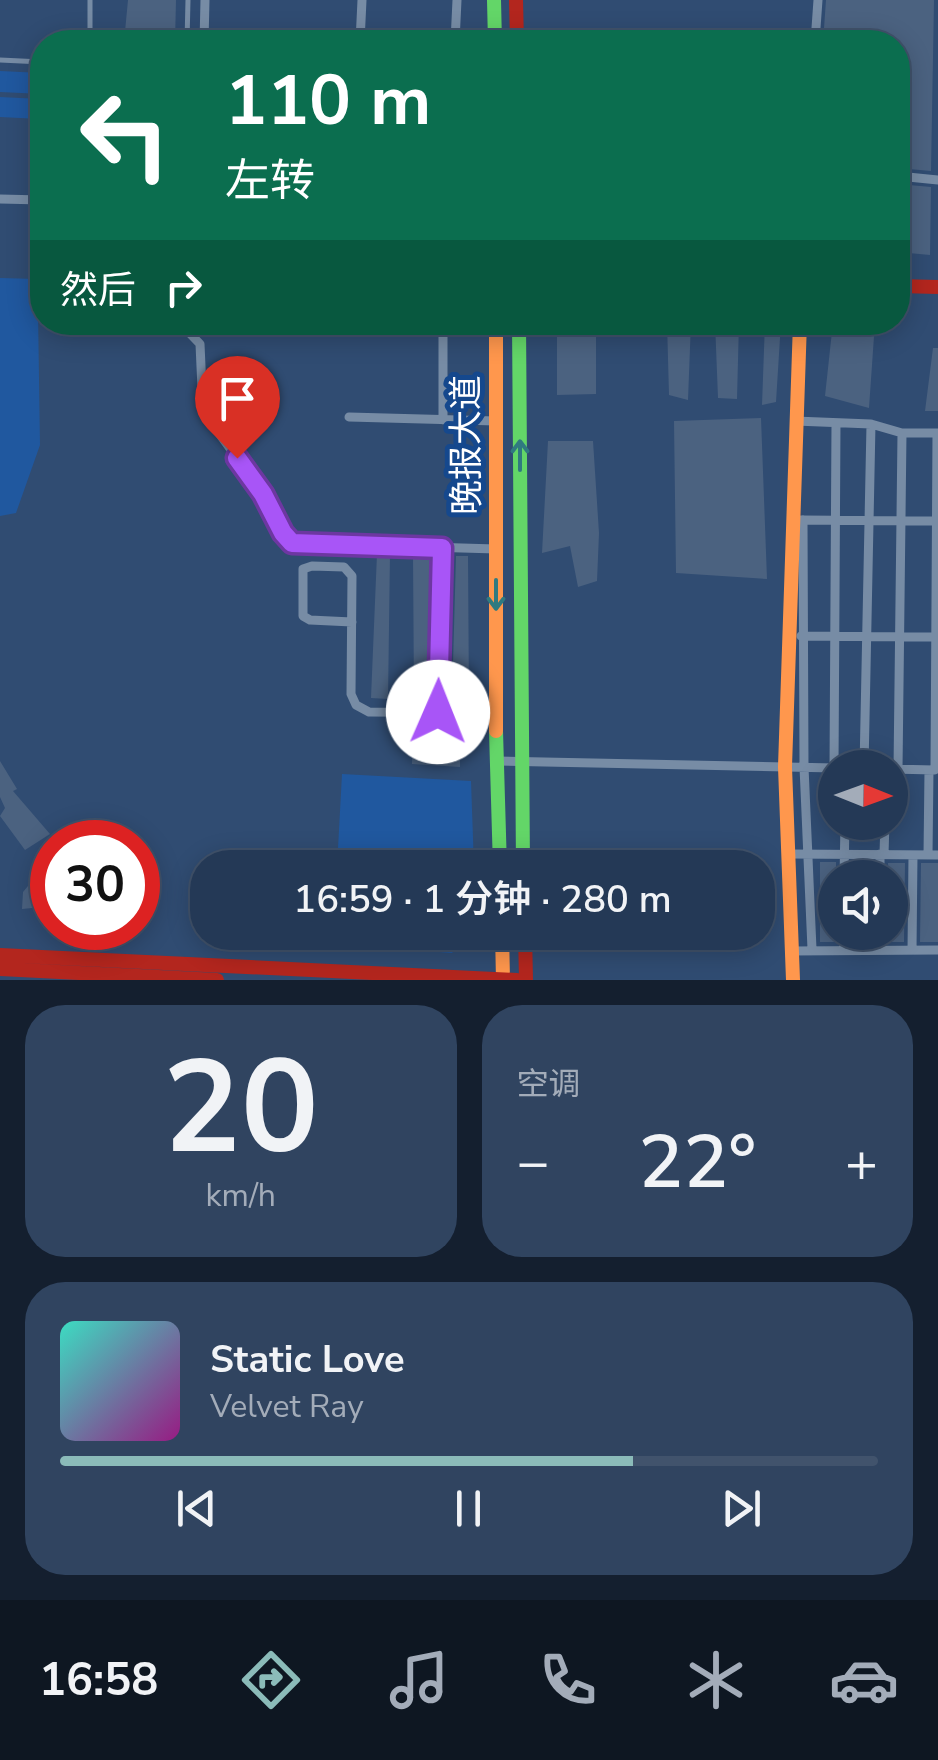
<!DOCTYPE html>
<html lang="zh">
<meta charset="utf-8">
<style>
body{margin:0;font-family:"Nunito Sans","Noto Sans SC",sans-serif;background:#304460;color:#f1f3f6;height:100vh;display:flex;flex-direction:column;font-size:38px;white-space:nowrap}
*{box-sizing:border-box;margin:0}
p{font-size:32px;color:#a3acb9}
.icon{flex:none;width:55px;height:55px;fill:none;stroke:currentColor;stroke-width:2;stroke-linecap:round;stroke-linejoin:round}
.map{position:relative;height:980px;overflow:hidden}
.details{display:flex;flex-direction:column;gap:25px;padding:25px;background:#141f2f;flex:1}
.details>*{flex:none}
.guide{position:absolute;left:30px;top:30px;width:880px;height:305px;border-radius:40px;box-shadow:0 5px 25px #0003,0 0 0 2px #41536c;background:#0b6e4f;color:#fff;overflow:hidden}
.needle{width:65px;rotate:91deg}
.fabs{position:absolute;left:818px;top:750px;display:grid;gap:20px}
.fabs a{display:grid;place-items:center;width:90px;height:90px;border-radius:50%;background:#243956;box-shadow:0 5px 25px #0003,0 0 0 2px #41536c;font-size:50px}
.speed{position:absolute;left:30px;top:820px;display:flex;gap:20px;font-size:50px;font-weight:700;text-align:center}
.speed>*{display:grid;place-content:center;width:130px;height:130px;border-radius:50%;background:#243956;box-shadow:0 5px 25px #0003,0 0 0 2px #41536c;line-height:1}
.speed .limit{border:15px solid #d22;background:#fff;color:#111}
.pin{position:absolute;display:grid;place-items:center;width:85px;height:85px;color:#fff;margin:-102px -42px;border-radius:50% 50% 50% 0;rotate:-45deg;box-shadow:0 0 10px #0007}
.pin .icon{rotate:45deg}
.me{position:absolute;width:110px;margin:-55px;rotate:1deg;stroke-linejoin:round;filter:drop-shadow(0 0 8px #0008)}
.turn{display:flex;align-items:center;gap:35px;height:210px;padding:0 30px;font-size:45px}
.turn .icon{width:130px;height:130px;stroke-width:2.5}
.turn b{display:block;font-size:70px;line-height:85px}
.then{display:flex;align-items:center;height:95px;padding:0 30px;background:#0003;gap:20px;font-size:38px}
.big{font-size:75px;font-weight:600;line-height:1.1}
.details .card{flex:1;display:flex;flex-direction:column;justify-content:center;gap:15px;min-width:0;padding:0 35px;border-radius:40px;background:#304460}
.details .dial{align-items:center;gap:0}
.dial b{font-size:130px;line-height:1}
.song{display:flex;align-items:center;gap:30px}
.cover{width:120px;height:120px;border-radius:15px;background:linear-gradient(135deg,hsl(170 70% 55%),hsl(310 70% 35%))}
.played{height:10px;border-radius:5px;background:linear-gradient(90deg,#8bbbb9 70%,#41536c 70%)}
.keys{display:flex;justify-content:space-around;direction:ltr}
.heat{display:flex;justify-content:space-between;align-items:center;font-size:55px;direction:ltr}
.details .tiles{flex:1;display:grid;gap:25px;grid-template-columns:1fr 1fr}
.card:last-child{grid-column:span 2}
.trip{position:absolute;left:190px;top:850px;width:585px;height:100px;border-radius:40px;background:#243956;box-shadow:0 5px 25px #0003,0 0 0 2px #41536c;font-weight:600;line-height:100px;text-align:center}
.menu{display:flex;height:160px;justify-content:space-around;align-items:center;background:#0e1722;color:#a3acb9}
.menu .icon{width:70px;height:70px}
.menu .current{color:#8bbbb9}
.menu b{font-size:45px;color:#f1f3f6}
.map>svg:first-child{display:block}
.green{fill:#20589f}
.building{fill:#4b6280}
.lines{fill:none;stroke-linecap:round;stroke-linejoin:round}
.lane{stroke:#778ca5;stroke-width:5}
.street{stroke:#778ca5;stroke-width:9}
.fast{stroke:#63d668;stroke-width:14}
.slow{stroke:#ff974d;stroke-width:14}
.jam{stroke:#b3261e;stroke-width:14}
.oneway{stroke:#307a80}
.route-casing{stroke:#6d37a1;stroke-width:25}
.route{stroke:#a855f7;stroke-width:18}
.labels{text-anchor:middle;stroke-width:10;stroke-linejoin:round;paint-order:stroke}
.street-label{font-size:35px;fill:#fff;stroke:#15488d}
</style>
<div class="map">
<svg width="938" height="980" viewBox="0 0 938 980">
<rect width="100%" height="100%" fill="#304c72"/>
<!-- green -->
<path class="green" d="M0 71 42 73V94L0 92Z
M0 97 41 99 40 119 0 117Z
M0 278 37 279 38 288H42V309L38 310 40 445 16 513 0 516Z
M342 774 471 781 474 867H337Z
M333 933V932L470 933 452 953 332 944Z"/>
<!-- building -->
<path class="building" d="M128 0H176L175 42H124Z
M826 0H934L931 171 898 168V42H823Z
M898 184 931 187 930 255 898 252Z
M557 322H596V394L557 395Z
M667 322H691L688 400 669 395Z
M715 322H739L737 399 718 398Z
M765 322H781L776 402 762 405Z
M833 322H875L869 408 825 396Z
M933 348H938V411H925Z
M761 418 767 579 676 573 674 421Z
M548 441H593L599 533 597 581 578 587 570 546 542 553Z
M377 554H390L388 699 371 698Z
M413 555H433L431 700 414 698Z
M456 556H468L469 703 452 700Z
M460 724V767L412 764 413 727Z
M0 761 17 789 13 791 50 834 25 850 0 816 5 808 0 797Z
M52 857V906L22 909 23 892Z
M820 862H836V942H820Z
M852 863H872V878H852Z
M888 863H905L904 942H887V932H890Z
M921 863H938V942H920Z"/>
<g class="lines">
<!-- lane -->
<path class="lane" d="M90 42V0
M187 42 188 0
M0 60 42 62"/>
<!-- street -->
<path class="street" d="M204 42 205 0
M360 42 362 0
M455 42 457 0
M815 42 818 0
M898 176 938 180
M0 199 42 200
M179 322 200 344 203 411 263 494 283 533 292 543 496 549
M349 417 496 421
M443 420V322
M795 421 871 424 902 433H938
M801 520 938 521
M803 520 804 767 812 949
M352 622 310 620 303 616V569L312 566 344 567 352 576 351 694 356 705 369 712 496 713
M801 636 938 637
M439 712 441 548
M496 761 835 768
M834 768 836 423
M864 768 871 424
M890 769 935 770
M898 769 902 433
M935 770 937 433
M788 854 938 855
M884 854 885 822
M928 855 929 770
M844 878 845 822
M880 878V854
M844 949V932
M879 949V932
M912 950 913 855
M792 951 938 950"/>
<!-- fast -->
<path class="fast" d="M494 0 495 42
M519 322 523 868
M496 731 500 868"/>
<!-- slow -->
<path class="slow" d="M496 322V731
M502 932 503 980
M793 980 785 767 800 322"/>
<!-- jam -->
<path class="jam" d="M516 0 517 42
M898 286 938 287
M525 932 526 980
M0 955 517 980
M0 969 217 980"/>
</g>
<!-- one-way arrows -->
<defs><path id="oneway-shaft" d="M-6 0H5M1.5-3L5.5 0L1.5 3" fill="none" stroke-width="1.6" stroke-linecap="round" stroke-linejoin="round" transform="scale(2.5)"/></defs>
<g class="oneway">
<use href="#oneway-shaft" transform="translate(520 455) rotate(-90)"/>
<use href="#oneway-shaft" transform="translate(496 595) rotate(90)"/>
</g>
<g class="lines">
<!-- route casing -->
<g class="route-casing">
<path id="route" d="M237 458 263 494 283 533 292 543 442 548 438 712"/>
</g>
<!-- route -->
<use href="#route" class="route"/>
</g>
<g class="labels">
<!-- street labels -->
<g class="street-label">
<text transform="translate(466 445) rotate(-90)" y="12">晚报大道</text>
</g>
</g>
</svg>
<div class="fabs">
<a><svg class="needle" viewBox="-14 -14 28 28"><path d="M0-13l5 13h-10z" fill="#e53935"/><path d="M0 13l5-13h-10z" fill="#a3acb9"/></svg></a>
<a><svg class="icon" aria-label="sound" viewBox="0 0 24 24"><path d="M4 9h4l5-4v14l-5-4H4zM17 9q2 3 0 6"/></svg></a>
</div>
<div class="speed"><div class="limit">30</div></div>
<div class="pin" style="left:237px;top:458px;background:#d93025"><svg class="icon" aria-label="arrive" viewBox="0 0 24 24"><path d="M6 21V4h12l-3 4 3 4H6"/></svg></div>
<svg class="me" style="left:438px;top:712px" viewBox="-20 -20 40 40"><circle r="19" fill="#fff"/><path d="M0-13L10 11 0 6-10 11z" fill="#a855f7"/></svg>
<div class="trip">16:59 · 1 分钟 · 280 m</div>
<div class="guide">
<div class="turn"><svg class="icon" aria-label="left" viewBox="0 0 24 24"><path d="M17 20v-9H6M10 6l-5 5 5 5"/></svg><div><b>110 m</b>左转</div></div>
<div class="then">然后<svg class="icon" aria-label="right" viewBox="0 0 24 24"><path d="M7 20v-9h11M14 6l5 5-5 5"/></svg></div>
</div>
</div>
<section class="details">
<div class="tiles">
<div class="card dial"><b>20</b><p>km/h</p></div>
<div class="card"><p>空调</p>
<div class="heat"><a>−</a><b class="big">22°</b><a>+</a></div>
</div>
<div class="card">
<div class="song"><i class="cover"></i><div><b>Static Love</b><p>Velvet Ray</p></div></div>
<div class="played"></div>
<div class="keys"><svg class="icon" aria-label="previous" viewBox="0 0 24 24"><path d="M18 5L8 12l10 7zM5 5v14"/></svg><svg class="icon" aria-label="pause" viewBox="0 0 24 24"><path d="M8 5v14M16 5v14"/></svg><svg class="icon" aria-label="next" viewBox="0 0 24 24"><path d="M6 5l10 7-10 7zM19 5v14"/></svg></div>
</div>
</div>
</section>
<nav class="menu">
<b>16:58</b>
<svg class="icon current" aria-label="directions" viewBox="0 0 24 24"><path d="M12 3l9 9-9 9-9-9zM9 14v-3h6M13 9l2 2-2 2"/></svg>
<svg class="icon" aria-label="music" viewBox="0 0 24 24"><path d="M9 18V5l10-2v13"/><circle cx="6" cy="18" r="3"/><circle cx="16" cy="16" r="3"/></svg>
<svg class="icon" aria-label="phone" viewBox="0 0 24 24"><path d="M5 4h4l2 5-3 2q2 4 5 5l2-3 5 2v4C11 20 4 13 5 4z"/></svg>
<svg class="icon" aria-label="climate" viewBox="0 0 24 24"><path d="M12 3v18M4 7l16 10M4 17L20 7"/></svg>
<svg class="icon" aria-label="car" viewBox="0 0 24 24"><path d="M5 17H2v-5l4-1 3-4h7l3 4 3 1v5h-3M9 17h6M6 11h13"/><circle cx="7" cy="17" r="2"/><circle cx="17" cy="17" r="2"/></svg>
</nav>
